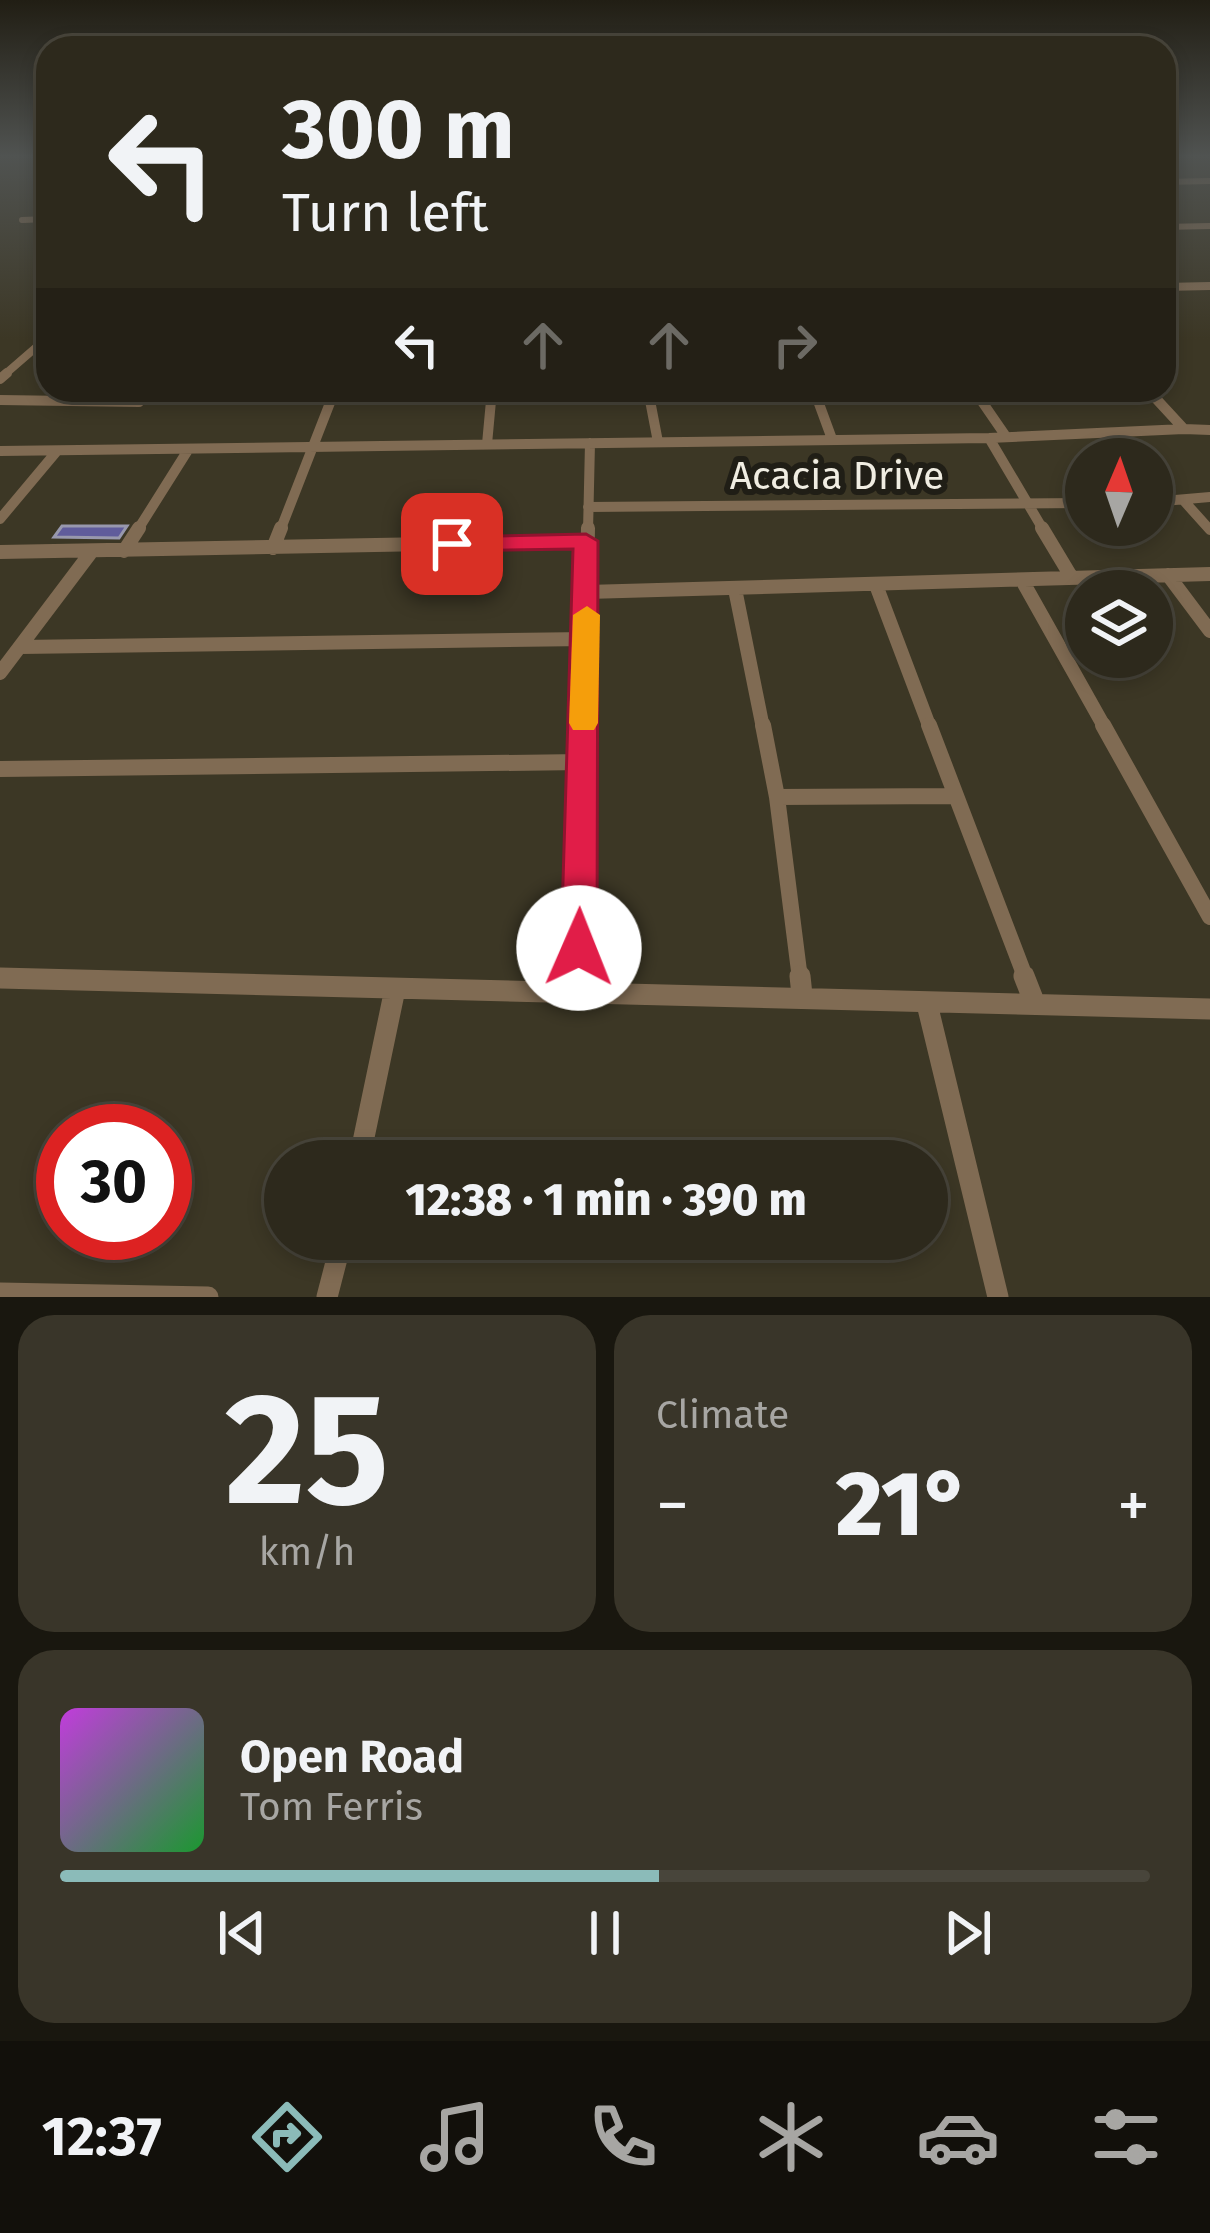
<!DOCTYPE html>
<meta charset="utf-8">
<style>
body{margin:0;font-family:"Fira Sans",sans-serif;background:#393529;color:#f1f3f6;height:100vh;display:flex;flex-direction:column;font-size:45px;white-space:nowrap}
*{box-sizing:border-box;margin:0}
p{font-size:39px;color:#a7a6a3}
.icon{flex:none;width:66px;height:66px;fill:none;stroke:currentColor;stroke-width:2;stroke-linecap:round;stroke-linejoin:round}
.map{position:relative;height:1297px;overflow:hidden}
.panel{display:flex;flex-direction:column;gap:18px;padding:18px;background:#19170f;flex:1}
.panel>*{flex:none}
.banner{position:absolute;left:36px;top:36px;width:1140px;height:366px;border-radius:36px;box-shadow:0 6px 18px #0003,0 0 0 3px #48453b;background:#2d291c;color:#f1f3f6;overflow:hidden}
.needle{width:78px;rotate:2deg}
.controls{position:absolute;left:1065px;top:438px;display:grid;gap:24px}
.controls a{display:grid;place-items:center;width:108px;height:108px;border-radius:50%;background:#2d291c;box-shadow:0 6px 18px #0003,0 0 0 3px #48453b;font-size:60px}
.speed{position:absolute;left:36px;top:1104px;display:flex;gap:24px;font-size:60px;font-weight:700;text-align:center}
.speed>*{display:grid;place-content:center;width:156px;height:156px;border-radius:50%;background:#2d291c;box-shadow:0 6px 18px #0003,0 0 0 3px #48453b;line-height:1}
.speed .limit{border:18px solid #d22;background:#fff;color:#111}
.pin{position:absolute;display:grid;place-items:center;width:102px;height:102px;color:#fff;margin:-51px;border-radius:24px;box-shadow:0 6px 18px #0006}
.me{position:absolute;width:132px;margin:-66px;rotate:1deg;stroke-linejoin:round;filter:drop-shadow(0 0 9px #0008)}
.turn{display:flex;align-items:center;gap:42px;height:252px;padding:0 48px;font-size:54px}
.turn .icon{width:156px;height:156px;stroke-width:2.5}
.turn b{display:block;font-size:84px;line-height:102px}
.lanes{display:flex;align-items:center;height:114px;padding:0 48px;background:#0003;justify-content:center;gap:60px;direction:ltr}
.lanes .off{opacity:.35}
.big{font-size:90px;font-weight:800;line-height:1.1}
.panel .card{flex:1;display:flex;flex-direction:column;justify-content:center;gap:18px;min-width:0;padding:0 42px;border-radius:36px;background:#393529}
.panel .dial{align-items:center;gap:0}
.dial b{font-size:156px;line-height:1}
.song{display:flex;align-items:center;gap:36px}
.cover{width:144px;height:144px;border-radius:18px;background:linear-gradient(135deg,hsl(290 70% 55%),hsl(130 70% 35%))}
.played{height:12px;border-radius:6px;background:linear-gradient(90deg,#8bbbb9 55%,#48453b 55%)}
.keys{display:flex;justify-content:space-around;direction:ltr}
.heat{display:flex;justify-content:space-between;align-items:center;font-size:66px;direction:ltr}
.panel .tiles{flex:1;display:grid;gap:18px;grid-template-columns:1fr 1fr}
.card:last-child{grid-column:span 2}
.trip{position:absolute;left:264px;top:1140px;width:684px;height:120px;border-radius:60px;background:#2d291c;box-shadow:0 6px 18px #0003,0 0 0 3px #48453b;font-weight:800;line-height:120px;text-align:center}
.tab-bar{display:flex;height:192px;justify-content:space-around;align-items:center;background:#12100b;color:#a7a6a3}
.tab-bar .icon{width:84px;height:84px}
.tab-bar .on{color:#8bbbb9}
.tab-bar b{font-size:54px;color:#f1f3f6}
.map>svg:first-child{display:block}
.building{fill:#605c9b;stroke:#9898ad;stroke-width:3}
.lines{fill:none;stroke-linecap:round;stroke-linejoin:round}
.minor-far5{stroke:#806b53;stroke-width:6}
.minor-far4{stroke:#806b53;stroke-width:8}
.minor-far3{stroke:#806b53;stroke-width:10}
.minor-far2{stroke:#806b53;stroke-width:14}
.minor-far1{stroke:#806b53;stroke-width:16}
.minor{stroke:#806b53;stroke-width:21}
.route{fill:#e11d48;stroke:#92132f;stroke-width:3}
.slow{fill:#f59e0b}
.labels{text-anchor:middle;stroke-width:12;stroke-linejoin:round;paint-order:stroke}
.street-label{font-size:39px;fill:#f0ede2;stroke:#201e16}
</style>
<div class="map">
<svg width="1210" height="1297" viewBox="0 0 1210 1297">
<rect width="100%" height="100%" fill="#3c3725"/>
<!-- building -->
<path class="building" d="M62 526H127L119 538 54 537Z"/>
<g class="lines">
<!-- minor-far5 -->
<path class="minor-far5" d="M1164 182 1210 181
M22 220 48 219
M1164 227 1210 226"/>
<!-- minor-far4 -->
<path class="minor-far4" d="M1164 287 1210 286
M3 376 48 337"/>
<!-- minor-far3 -->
<path class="minor-far3" d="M0 379 7 373
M648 390 658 442
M814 390 832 439
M974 390 1005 435
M0 400 139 402 150 390
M1184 429 1210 430
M989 438 1044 531
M487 444 492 390
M0 451 989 438 1184 429 1148 390
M1184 501 1210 530
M1152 502 1210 497
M588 507 1086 503
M0 519 57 451
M137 531 188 450
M280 531 335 390
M588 531 590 443"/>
<!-- minor-far2 -->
<path class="minor-far2" d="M1042 528 1072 578
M273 548 281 528
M124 551 139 528
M0 552 586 541
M1168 575 1210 631
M1023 582 1105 728
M876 585 930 728
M735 589 763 728
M587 592 1210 574
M20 647 586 639
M0 673 92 551
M584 728 588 528"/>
<!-- minor-far1 -->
<path class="minor-far1" d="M763 725 777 797 800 979
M929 725 1026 979
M1103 725 1210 917
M0 769 582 762
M777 797 955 796
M0 978 43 979
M578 979 584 725"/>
<!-- minor -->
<path class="minor" d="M800 976 802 995
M1024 976 1035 1004
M0 978 1210 1009
M578 994V976
M927 1004 998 1297
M359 1161 395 989
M0 1293 208 1297
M327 1297 342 1239"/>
</g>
<!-- sky -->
<linearGradient id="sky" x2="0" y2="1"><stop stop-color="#211e14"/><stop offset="0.46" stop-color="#505351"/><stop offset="1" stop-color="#505351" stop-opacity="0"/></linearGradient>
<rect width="1210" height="339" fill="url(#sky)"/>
<!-- route -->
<path class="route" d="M586 534 598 541 597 948 592 960 579 964 566 960 561 948 573 549 452 551 440 544 452 537Z"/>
<!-- slow -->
<path class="slow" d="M587 606 600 615 598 723 594 730H573L569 723 573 615Z"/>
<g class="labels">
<!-- street labels -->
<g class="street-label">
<text x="837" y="489">Acacia Drive</text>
</g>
</g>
</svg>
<div class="controls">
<a><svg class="needle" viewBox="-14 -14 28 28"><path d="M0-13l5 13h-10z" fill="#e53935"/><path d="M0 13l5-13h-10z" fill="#a7a6a3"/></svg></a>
<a><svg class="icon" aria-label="layers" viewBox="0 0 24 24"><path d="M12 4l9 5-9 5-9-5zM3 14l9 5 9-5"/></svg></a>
</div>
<div class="speed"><div class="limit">30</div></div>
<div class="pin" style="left:452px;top:544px;background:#d93025"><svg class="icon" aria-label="arrive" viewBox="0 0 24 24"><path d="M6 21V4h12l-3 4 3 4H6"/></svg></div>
<svg class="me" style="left:579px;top:948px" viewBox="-20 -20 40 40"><circle r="19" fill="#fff"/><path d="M0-13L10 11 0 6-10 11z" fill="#e11d48"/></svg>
<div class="trip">12:38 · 1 min · 390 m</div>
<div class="banner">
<div class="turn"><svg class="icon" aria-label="left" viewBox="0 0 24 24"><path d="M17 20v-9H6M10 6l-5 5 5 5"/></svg><div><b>300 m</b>Turn left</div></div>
<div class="lanes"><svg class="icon" aria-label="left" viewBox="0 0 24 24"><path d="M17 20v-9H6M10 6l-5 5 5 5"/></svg><svg class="icon off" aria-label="ahead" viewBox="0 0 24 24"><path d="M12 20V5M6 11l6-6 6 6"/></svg><svg class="icon off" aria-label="ahead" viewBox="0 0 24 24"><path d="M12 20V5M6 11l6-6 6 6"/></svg><svg class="icon off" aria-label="right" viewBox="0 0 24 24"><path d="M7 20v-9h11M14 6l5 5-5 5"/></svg></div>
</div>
</div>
<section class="panel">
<div class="tiles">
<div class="card dial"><b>25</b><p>km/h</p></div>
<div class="card"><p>Climate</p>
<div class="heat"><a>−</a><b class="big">21°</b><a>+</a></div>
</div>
<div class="card">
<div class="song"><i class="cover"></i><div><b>Open Road</b><p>Tom Ferris</p></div></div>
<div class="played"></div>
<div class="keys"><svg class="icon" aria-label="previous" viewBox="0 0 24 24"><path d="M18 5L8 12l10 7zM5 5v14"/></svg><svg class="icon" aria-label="pause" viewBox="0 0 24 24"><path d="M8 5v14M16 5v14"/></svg><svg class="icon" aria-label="next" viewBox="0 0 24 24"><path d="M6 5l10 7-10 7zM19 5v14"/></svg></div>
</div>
</div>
</section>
<nav class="tab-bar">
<b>12:37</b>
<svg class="icon on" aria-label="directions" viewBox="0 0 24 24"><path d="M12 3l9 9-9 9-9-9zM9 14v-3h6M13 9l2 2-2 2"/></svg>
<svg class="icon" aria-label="music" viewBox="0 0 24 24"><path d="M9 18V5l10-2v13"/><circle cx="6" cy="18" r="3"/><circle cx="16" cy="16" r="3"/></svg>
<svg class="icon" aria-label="phone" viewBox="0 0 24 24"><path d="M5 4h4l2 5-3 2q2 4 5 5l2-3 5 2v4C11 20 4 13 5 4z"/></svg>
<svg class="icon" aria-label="climate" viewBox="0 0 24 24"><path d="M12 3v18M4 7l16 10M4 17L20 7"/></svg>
<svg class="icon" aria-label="car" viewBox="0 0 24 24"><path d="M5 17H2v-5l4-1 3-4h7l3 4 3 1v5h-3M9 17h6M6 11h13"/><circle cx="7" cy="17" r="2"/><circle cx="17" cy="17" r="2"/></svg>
<svg class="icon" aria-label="filters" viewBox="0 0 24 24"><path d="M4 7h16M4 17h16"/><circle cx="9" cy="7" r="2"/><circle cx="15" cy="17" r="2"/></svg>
</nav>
